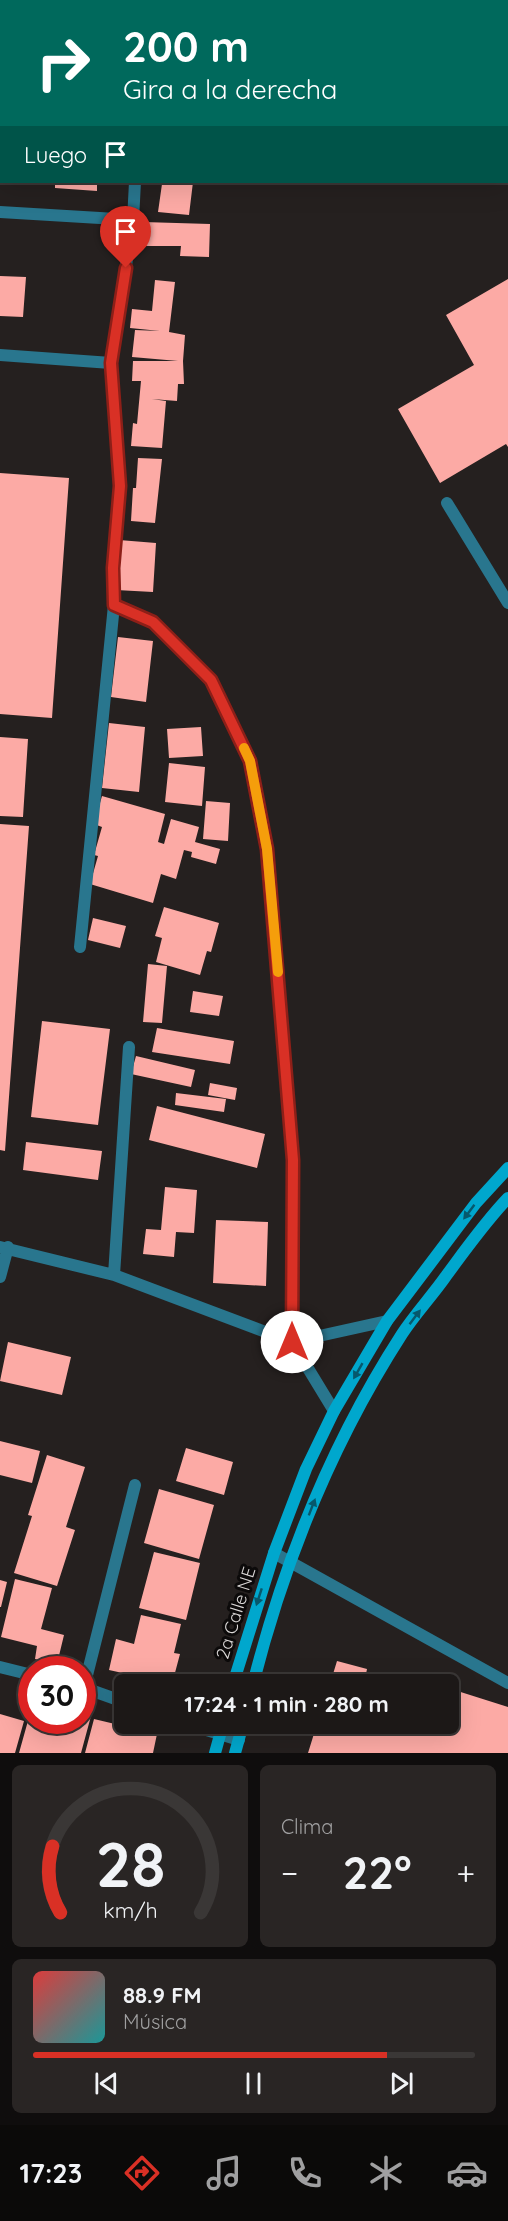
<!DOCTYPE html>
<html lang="es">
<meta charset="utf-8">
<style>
body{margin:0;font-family:Quicksand,sans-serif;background:#292524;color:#f1f3f6;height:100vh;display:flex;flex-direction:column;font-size:22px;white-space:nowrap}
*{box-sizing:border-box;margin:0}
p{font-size:20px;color:#a0a0a1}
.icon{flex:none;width:33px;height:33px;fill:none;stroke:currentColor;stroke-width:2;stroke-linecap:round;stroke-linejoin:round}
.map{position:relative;height:1753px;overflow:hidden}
.panel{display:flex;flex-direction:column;gap:12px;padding:12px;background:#0f0d0d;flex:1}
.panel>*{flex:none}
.guide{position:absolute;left:0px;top:0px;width:508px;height:183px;box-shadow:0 6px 24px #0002,0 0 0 2px #3a3736;background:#00695c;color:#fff;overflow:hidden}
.speed{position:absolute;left:18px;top:1656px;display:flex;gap:12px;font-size:30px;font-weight:700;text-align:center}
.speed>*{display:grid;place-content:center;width:78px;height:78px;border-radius:50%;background:#1c1817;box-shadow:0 6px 24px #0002,0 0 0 2px #3a3736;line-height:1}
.speed .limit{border:9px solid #d22;background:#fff;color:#111}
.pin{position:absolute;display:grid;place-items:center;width:51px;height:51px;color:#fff;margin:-62px -26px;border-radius:50% 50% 50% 0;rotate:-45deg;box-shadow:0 0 6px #0007}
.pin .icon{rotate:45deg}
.me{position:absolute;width:66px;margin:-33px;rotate:0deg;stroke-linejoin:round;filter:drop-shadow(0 0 4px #0008)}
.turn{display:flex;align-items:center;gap:21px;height:126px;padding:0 24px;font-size:27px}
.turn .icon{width:78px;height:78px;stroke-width:2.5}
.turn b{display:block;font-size:42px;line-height:51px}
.then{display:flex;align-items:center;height:57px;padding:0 24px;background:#0003;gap:12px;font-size:22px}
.big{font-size:45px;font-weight:700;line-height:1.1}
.panel .card{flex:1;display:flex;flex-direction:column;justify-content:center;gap:9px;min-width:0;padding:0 21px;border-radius:9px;background:#292524}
.panel .dial{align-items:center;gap:0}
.dial svg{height:156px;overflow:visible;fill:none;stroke:#3a3736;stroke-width:7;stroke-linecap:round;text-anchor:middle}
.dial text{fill:#f1f3f6;stroke:none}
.song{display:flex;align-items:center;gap:18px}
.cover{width:72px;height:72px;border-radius:9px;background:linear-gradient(135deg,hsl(0 70% 55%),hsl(180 70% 35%))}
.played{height:6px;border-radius:3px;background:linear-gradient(90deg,#d93025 80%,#3a3736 80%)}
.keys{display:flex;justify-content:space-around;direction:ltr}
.heat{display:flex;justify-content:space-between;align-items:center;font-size:33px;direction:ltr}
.panel .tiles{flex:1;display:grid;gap:12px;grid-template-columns:1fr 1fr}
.card:last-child{grid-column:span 2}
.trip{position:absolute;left:114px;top:1674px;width:345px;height:60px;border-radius:9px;background:#1c1817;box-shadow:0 6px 24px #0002,0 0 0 2px #3a3736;font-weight:700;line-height:60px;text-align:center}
.menu{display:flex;height:96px;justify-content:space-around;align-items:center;background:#0b0a09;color:#a0a0a1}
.menu .icon{width:42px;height:42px}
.menu .selected{color:#d93025}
.menu b{font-size:27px;color:#f1f3f6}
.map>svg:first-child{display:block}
.building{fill:#fcaaa5}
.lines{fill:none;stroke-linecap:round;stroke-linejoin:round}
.service{stroke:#29768e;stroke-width:12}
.minor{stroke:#29768e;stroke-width:12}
.secondary{stroke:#00a7cd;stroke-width:12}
.oneway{fill:#06586c}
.route-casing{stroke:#8d1f18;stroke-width:15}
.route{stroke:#d93025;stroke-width:10}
.slow{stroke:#f59e0b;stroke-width:10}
.labels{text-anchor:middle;stroke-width:6;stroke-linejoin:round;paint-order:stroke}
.street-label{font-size:18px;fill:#dbd8d7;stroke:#0c0a0a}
</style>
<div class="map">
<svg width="508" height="1753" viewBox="0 0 508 1753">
<rect width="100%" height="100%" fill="#25201f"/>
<!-- building -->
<path class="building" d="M55 182H97V191L55 188Z
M150 182H193L189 215 158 212 162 184 150 183Z
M143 222 210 224 209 257 180 256 181 246H143Z
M0 276 26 277 23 317 0 316Z
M508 279V447L506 444 440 483 398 409 474 365 446 315Z
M155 280 175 282 169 332 185 335 183 361 184 384H178L177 401 152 399 166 401 162 448 131 446 133 423 137 424 141 381H132L133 361H178L132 357 135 330 160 331 130 328 132 309 152 311Z
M138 458 162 459 155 523 131 521 133 488H136Z
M0 473 69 478 52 718 0 714Z
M119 540 156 543 153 592 116 590Z
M118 637 153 641 146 702 111 697Z
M109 723 145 727 139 792 102 788Z
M201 727 203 756 169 758 167 729Z
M0 737 28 739 23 817 0 816Z
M169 763 205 767 202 806 165 802Z
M102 796 165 814 158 842 164 844 171 819 199 827 195 842 220 849 216 864 191 857 192 852 184 850 176 879 161 874 153 903 90 884 98 856 94 855 102 827 94 824Z
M206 801 230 803 228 841 203 839Z
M0 824 29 826 5 1151 0 1150Z
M164 907 219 923 211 952 207 951 200 975 156 962 162 938 155 936Z
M93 918 126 926 120 948 88 940Z
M148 964 167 966 162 1023 143 1022Z
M193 991 223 996 219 1016 190 1012Z
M42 1021 110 1029 98 1125 31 1117Z
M157 1028 234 1041 230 1064 152 1052Z
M136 1056 195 1070 191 1087 131 1074Z
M210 1083 237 1088 235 1100 208 1095Z
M176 1093 226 1099 224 1112 175 1105Z
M157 1106 265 1134 257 1168 149 1140Z
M26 1142 102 1151 98 1180 23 1170Z
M165 1187 197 1190 194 1233 176 1232 174 1257 143 1254 146 1229 161 1230Z
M216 1220 268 1222 266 1286 213 1283Z
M8 1342 71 1357 62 1395 0 1381Z
M0 1441 40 1451 32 1483 0 1475Z
M186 1448 233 1462 224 1495 176 1481Z
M47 1455 85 1467 66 1527 75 1530 57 1586 14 1573 32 1516 28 1515Z
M159 1489 214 1505 199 1559 144 1543Z
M154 1552 200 1563 186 1620 139 1608Z
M15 1579 52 1588 41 1629 64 1635 57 1664 35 1659 37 1646 1 1637Z
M0 1580 7 1582 1 1607H0Z
M141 1615 181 1624 174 1653 180 1654 172 1684 109 1670 116 1639 134 1644Z
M337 1661 367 1669 366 1674 398 1684H330Z
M448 1688 508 1707V1753H308L317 1724H448Z
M31 1710 32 1720H82V1714L91 1716 81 1753H19Z
M0 1714 24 1721 15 1753H0Z
M94 1719 157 1734 153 1753H85Z"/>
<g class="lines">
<!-- service -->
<path class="service" d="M447 503 508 603"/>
<!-- minor -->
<path class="minor" d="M151 2V0
M0 59H2
M0 212 133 220
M0 355 111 363
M114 605 153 623 211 680 251 761 267 849 293 1160 292 1342 334 1411
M80 947 114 605 113 568 120 486 111 363 133 220 135 182
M0 1247 114 1275 292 1342 387 1321
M114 1275 129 1047
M0 1277 8 1247
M274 1553 508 1683
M0 1667 32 1675
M82 1687 124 1702
M84 1687 135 1485
M187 1724 239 1740"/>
<!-- secondary -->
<path class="secondary" d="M233 1684 274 1553 306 1469 334 1411 387 1321 476 1203 508 1168
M253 1684C284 1562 333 1441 402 1334 415 1314 432 1296 446 1276 466 1249 485 1222 508 1198
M215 1753 223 1724
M235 1753 243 1724"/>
</g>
<!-- one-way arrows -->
<defs><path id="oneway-solid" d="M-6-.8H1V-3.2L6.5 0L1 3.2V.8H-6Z" transform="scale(1.5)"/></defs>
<g class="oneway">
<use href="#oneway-solid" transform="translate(469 1212) rotate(127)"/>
<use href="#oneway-solid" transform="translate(415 1317) rotate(-53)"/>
<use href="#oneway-solid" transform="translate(358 1371) rotate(120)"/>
<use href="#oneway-solid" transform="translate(312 1507) rotate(-69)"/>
<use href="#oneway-solid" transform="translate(259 1597) rotate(108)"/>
</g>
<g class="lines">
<!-- route casing -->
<g class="route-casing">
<path id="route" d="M126 268 111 363 120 486 113 568 114 605 153 622 211 680 250 761 267 849 293 1160 292 1342"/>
</g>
<!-- route -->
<use href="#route" class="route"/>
<!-- slow -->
<path class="slow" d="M244 748 250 761 267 849 278 972"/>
</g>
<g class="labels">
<!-- street labels -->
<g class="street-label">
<text transform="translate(236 1613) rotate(-73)" y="6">2a Calle NE</text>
</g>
</g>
</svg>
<div class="speed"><div class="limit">30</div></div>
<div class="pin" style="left:126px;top:268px;background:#d93025"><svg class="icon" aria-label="arrive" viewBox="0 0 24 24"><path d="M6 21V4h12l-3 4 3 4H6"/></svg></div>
<svg class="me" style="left:292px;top:1342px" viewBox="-20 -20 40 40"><circle r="19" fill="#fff"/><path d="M0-13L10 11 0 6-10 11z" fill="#d93025"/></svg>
<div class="trip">17:24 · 1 min · 280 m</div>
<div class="guide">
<div class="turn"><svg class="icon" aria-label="right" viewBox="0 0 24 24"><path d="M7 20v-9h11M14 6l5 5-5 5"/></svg><div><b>200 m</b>Gira a la derecha</div></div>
<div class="then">Luego<svg class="icon" aria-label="arrive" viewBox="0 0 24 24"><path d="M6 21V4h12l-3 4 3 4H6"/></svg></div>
</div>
</div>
<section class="panel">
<div class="tiles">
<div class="card dial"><svg viewBox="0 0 100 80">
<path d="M14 69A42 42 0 1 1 86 69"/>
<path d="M14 69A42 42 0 0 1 10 35" stroke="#d93025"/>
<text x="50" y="56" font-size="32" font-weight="700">28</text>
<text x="50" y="72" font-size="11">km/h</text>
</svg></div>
<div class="card"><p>Clima</p>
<div class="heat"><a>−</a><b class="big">22°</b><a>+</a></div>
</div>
<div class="card">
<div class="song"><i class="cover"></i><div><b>88.9 FM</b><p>Música</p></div></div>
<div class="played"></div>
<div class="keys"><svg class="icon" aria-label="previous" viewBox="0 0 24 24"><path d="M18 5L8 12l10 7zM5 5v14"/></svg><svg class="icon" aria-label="pause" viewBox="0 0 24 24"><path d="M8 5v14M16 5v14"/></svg><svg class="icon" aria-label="next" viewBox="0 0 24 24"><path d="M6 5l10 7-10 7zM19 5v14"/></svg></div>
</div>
</div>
</section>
<nav class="menu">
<b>17:23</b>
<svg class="icon selected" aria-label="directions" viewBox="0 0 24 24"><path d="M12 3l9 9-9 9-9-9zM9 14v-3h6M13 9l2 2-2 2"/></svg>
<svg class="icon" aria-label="music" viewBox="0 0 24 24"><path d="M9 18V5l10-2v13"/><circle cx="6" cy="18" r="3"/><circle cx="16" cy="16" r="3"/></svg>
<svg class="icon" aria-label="phone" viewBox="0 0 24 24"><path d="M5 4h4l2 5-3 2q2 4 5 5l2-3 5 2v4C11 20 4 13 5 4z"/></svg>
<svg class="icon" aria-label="climate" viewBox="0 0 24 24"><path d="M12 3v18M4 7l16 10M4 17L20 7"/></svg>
<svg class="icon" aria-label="car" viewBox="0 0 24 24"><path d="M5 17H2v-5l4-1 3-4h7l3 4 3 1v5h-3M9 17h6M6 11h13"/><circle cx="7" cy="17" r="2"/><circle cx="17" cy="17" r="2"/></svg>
</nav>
